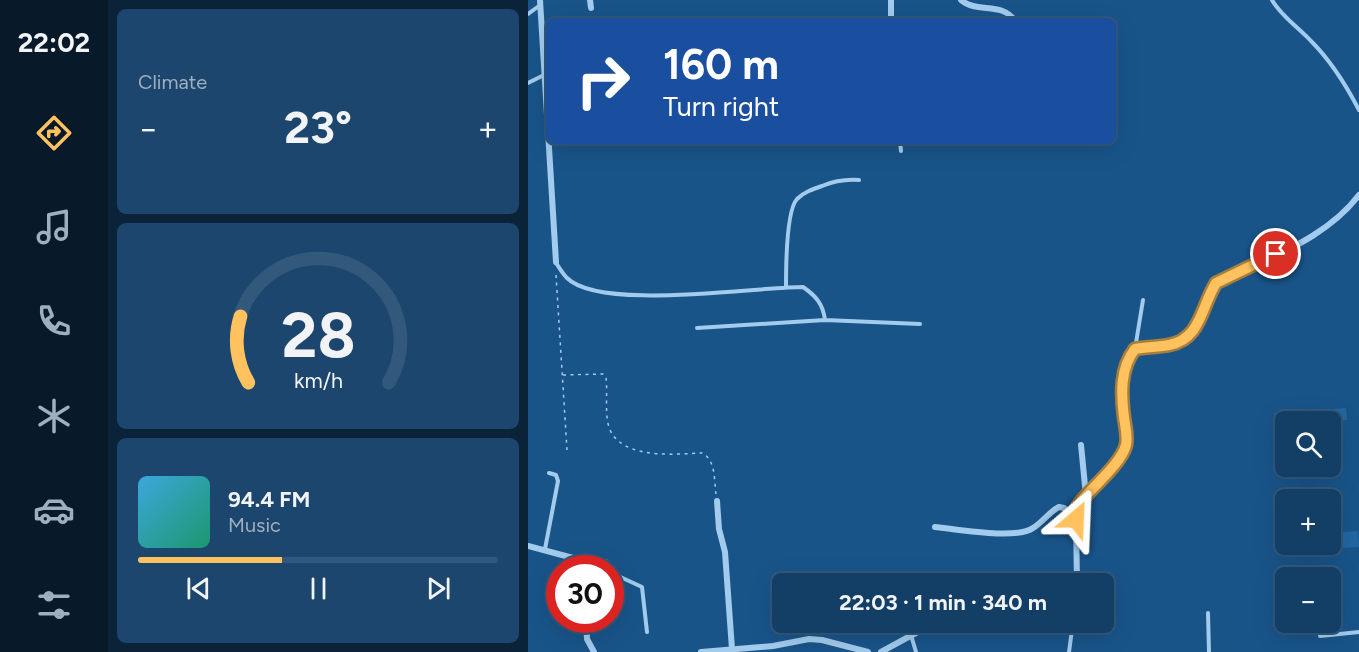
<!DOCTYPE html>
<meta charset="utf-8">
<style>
body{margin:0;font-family:Figtree,sans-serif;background:#1c466d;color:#f1f3f6;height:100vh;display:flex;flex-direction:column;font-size:22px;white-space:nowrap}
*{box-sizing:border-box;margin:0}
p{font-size:20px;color:#9dafc0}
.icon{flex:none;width:33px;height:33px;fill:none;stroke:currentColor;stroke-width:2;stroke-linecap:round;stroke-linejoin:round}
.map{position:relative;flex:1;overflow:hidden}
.side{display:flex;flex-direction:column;gap:9px;padding:9px;background:#0a2339;width:420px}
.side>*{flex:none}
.banner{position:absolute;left:18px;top:18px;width:570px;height:126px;border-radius:9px;box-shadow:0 6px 24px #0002,0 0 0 2px #32587b;background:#1a4fa0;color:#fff;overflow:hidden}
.tools{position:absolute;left:747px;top:411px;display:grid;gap:12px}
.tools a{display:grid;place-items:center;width:66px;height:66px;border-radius:9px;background:#133f67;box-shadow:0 6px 24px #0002,0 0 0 2px #32587b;font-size:30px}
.speed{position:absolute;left:18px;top:555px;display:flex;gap:12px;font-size:30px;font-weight:700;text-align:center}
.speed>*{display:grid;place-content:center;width:78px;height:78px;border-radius:50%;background:#133f67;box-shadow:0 6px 24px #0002,0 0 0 2px #32587b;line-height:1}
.speed .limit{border:9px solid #d22;background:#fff;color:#111}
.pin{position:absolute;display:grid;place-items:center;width:51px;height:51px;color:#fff;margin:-26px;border:3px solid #fff;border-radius:50%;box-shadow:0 2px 6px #0007}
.me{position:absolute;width:66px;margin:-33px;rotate:26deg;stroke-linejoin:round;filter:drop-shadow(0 0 4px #0008)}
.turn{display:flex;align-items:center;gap:21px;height:126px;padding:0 18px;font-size:27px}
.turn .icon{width:78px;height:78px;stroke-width:2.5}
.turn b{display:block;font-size:42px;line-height:51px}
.big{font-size:45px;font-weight:700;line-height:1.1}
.side .card{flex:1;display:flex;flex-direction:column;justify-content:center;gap:9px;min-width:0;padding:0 21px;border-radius:9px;background:#1c466d}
.side .dial{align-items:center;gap:0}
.dial svg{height:156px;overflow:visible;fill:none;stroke:#32587b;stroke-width:7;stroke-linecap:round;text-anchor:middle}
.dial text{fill:#f1f3f6;stroke:none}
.song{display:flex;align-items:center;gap:18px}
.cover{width:72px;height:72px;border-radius:9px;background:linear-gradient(135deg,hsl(200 70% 55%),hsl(160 70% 35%))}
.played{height:6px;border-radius:3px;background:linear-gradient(90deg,#ffc25e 40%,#32587b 40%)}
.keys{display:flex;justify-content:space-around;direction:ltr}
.heat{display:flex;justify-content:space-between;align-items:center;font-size:33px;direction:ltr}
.trip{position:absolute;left:244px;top:573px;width:342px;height:60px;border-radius:9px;background:#133f67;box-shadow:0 6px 24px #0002,0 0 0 2px #32587b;font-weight:700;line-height:60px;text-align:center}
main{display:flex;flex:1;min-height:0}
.tab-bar{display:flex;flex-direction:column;width:108px;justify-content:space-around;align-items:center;background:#081929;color:#9dafc0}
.tab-bar .icon{width:42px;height:42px}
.tab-bar .selected{color:#ffc25e}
.tab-bar b{font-size:27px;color:#f1f3f6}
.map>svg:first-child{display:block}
.grass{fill:#2267a2}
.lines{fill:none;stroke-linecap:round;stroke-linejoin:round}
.path{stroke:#a2cbed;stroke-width:1.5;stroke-dasharray:3 4.5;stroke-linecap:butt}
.lane{stroke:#a2cbed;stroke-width:4}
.street{stroke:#a2cbed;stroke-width:6}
.route-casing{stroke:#a67e3d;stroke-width:15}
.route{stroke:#ffc25e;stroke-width:10}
</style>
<main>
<nav class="tab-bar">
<b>22:02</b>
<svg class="icon selected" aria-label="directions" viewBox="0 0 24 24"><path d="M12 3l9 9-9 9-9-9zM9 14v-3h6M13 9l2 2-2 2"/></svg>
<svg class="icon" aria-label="music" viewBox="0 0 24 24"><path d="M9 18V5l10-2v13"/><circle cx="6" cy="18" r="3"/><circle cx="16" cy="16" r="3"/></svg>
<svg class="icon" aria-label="phone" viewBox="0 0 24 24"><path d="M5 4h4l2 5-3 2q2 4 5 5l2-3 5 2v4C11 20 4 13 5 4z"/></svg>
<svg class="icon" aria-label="climate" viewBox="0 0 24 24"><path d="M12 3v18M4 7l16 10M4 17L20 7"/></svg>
<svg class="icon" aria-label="car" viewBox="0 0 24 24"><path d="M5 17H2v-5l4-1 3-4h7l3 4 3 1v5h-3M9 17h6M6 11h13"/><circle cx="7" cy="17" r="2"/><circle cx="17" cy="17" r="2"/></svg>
<svg class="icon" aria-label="filters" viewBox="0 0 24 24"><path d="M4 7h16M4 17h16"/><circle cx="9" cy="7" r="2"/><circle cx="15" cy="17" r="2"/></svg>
</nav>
<section class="side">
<div class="card"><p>Climate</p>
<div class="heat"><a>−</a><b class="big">23°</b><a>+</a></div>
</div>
<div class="card dial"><svg viewBox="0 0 100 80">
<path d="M14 69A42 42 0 1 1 86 69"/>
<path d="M14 69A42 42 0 0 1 10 35" stroke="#ffc25e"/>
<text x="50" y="56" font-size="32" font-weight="700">28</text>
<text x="50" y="72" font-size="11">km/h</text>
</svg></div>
<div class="card">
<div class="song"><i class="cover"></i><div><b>94.4 FM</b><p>Music</p></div></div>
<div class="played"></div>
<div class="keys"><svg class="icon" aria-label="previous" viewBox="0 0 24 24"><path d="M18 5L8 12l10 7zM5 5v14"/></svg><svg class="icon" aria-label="pause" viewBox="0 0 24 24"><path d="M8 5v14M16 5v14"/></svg><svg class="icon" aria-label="next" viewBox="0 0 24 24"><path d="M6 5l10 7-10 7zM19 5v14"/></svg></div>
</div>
</section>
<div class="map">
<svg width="831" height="652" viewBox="0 0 831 652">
<rect width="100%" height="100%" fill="#195489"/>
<!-- grass -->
<path class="grass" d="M818 408 819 420 793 421 792 410Z
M783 409 784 421 758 422 757 426 747 427 746 413Z
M830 531 831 547 800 549 803 533Z
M757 538 758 544 789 545V551L758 554Z"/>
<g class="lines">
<!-- path -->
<path class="path" d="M28 275 39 450
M35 375 75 374 78 378C80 393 76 416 82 430 96 460 148 454 174 453 188 460 186 480 188 494"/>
<!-- lane -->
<path class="lane" d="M744 0C753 16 770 27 783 41 803 61 818 85 831 110
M0 14 11 6
M0 83 16 75
M372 141 373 151
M28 263C31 267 35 274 39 278 72 311 226 287 275 287 288 296 295 304 297 320
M258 287C258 269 258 211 269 199 276 192 285 189 294 186 306 181 318 179 331 180
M169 328 297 320 392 324
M607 349 615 300
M17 549 30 481 28 475 21 473
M48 561 66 559 78 561 88 575 114 587 119 632
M680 613 681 652
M383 635 388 652
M792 636 831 632
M541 652 545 622"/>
<!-- street -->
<path class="street" d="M12 0 28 262
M62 0 63 8
M363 0V21
M433 0C449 14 474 1 487 21
M553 445 558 496
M189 501 191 529 197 552 204 649
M407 527C429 529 488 540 505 528 515 522 521 512 531 507L536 508 548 519
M0 546 45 558 52 568
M549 584 548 519 549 507 593 456C608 422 580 382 607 349 623 346 642 348 656 339 679 325 672 294 691 281 702 274 716 270 729 264 766 248 806 228 831 195
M58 620 59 639 66 652
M173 652 245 646 281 639 294 640 340 652
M353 652 408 622"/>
</g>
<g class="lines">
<!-- route casing -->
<g class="route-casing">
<path id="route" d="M548 519 549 507 554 500C566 486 594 462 598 445 600 436 597 426 596 417 593 394 592 368 607 349 618 347 630 347 641 345 673 339 673 307 688 283L748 254"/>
</g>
<!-- route -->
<use href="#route" class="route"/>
</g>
</svg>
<div class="tools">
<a><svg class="icon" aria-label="search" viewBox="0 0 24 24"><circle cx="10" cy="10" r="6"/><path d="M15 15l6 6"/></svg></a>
<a>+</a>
<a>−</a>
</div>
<div class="speed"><div class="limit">30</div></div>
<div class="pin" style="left:748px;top:254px;background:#d93025"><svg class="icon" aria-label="arrive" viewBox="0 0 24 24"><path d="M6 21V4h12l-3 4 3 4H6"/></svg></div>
<svg class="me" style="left:548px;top:519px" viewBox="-20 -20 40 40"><path d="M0-17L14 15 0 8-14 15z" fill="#ffc25e" stroke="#fff" stroke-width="4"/></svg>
<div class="trip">22:03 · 1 min · 340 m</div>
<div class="banner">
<div class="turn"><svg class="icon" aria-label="right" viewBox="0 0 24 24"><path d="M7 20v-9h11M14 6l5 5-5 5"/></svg><div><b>160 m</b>Turn right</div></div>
</div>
</div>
</main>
